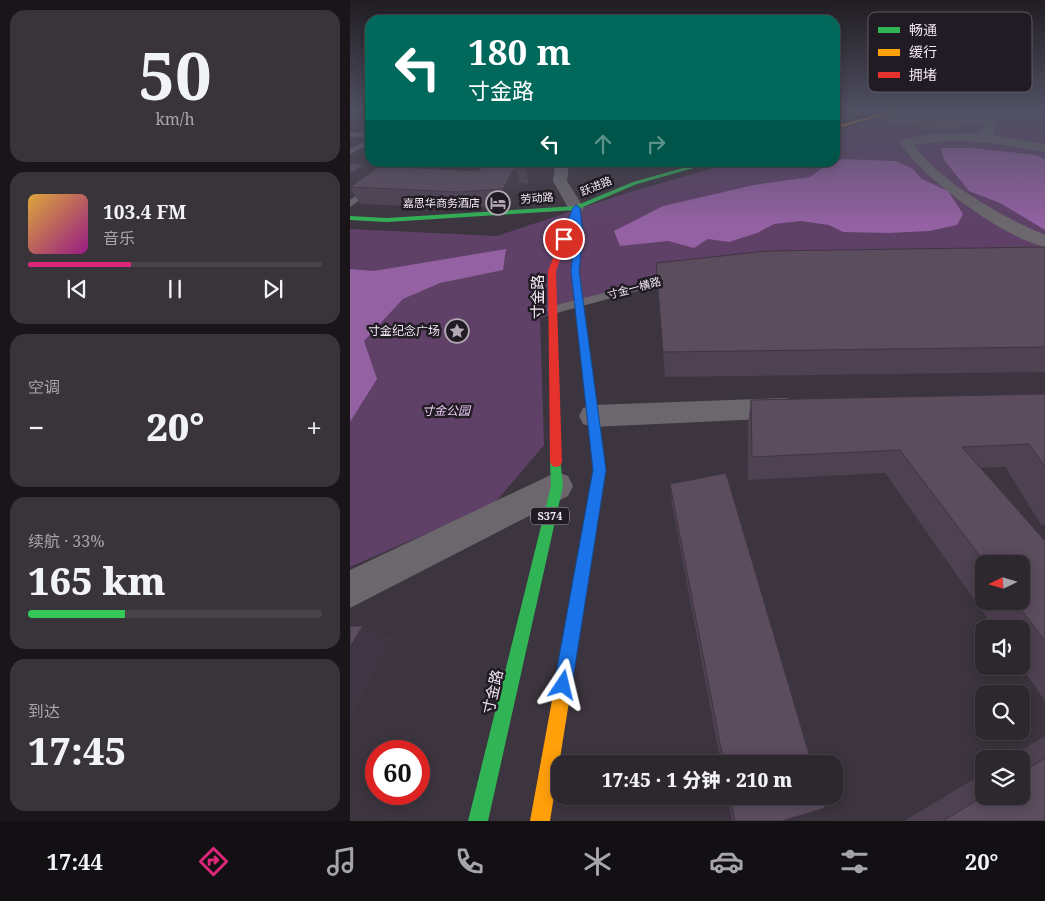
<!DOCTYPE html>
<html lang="zh">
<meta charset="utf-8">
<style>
body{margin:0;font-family:"Noto Serif","Noto Sans SC",serif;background:#39333a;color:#f1f3f6;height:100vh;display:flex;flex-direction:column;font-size:19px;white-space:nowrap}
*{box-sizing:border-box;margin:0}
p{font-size:16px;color:#a7a5aa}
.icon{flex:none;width:28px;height:28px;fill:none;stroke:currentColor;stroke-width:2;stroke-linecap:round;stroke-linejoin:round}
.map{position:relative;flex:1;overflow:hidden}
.drawer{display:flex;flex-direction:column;gap:10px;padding:10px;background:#191519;width:350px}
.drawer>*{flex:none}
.guide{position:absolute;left:15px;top:15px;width:475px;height:152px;border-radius:15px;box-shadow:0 2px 12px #0003,0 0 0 1px #48444a;background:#00695c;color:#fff;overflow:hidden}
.needle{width:32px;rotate:265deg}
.buttons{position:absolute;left:625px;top:555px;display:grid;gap:10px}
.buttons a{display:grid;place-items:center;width:55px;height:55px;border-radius:10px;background:#2d272e;box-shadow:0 2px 12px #0003,0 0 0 1px #48444a;font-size:25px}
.speed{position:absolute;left:15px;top:740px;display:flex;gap:10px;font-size:25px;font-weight:700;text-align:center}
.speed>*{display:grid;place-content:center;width:65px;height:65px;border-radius:50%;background:#2d272e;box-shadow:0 2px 12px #0003,0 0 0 1px #48444a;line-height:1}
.speed .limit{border:8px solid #d22;background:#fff;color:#111}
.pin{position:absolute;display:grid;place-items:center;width:42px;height:42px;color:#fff;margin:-21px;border:2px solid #fff;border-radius:50%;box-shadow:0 1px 5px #0007}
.me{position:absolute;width:55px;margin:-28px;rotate:10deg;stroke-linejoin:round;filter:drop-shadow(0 0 4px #0008)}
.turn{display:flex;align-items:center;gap:18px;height:105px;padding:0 20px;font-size:22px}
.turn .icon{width:65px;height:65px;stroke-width:2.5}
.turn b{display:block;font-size:35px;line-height:42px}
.lanes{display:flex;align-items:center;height:48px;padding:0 20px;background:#0003;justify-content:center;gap:25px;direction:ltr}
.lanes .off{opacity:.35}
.big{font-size:38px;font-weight:800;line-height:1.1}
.drawer .tile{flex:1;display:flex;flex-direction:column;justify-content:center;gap:8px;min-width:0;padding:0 18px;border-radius:15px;background:#39333a}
.drawer .dial{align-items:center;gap:0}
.dial b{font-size:65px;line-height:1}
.song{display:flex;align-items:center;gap:15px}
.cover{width:60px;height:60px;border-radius:8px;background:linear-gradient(135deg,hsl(40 70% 55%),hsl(310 70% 35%))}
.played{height:5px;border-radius:2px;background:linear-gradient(90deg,#db2777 35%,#48444a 35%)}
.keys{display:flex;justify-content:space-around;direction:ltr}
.heat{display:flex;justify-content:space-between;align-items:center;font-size:28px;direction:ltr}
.charge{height:8px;border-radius:4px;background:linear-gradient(90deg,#34c759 33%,#48444a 0)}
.trip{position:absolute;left:201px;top:755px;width:292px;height:50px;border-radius:15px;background:#2d272e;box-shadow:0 2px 12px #0003,0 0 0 1px #48444a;font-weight:800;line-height:50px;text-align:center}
.menu{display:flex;height:80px;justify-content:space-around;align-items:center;background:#121012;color:#a7a5aa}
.menu .icon{width:35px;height:35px}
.menu .selected{color:#db2777}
.menu b{font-size:22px;color:#f1f3f6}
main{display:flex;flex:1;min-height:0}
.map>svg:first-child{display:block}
.green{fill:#5f4168}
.water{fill:#9461a3}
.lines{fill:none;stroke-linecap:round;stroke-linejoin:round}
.lane{fill:#6b676c;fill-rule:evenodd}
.street{fill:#6b676c;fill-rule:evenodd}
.fast{fill:#30b455;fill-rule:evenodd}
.slow{fill:#ff9f0a;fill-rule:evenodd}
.jam{fill:#e5322d;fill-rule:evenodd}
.wall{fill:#4e4151;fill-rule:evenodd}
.shaded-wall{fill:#403542}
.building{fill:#5b4c5e;stroke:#403542}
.route{fill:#1a73e8;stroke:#114b97}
.labels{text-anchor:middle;stroke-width:5;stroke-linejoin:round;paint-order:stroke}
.far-street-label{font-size:11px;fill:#f2e8f4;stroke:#211b23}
.far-poi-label{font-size:11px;fill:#f2e8f4;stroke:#211b23;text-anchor:end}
.shield{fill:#211b23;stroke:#b3aab5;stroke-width:1}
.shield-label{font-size:11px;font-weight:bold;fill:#f2e8f4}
.poi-label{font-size:12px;fill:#f2e8f4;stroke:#211b23;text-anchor:end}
.park-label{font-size:12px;font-style:italic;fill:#ebcdf4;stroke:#211b23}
.near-street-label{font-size:15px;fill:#f2e8f4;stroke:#211b23}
.key{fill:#211b23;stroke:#605862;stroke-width:1}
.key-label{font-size:14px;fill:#f2e8f4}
</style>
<main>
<section class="drawer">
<div class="tile dial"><b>50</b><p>km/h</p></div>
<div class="tile">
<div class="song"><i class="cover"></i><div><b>103.4 FM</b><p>音乐</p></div></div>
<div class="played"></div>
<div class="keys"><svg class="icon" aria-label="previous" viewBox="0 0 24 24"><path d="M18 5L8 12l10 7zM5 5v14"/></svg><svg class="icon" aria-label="pause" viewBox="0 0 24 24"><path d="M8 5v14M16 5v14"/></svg><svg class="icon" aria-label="next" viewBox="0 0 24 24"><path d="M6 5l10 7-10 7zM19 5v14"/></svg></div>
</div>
<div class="tile"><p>空调</p>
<div class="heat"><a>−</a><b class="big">20°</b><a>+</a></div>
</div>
<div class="tile"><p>续航 · 33%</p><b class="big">165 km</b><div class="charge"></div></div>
<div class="tile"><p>到达</p><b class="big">17:45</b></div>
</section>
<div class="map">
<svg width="695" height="821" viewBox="0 0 695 821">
<rect width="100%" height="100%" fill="#3c343e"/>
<!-- green -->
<path class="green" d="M558 110H695V261L346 269 190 318 194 445 144 504 0 567V229L147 236 280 192 381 163 485 162V132Z"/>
<!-- water -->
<path class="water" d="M591 148H622L685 155 695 159V230L650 203 619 191 594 160Z
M492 159 545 161 562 168 572 179 598 191 613 214 607 225 579 231 538 233 493 232 479 225 451 221 424 224 407 233 379 242 358 239 344 248 318 241 270 246 264 231 313 206 404 185 460 177 476 165Z
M156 249 153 270 90 283 53 299 14 341 27 379 0 422V269L24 271Z"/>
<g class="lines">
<!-- lane -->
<path class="lane" d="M20 132V136L0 137V133Z
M20 139V144L0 154V149Z
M54 162H63L0 207V200Z
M327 274 331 275V279L203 314 197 310 199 307Z"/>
<!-- street -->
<path class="street" d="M530 113 551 117 604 119 614 116 645 121 647 124 642 135 695 144V152C645 143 615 137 564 145 591 183 653 217 695 235V247C652 237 574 179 550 143 559 132 615 133 631 133L634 126 616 123 606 127 551 125 526 118V114Z
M205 162H219L217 181 234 208 232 211H220L203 181Z
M436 398 446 401 450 408 446 415 436 418 243 427 233 424 229 416 233 408 243 405Z
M207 472 218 476 223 486 218 496 0 608V570Z"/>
<!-- fast -->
<path class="fast" d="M354 162H365L287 184 226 210 37 222 0 220V216L37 218 225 206 283 182Z
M225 222 232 224 229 271 254 455 252 459 248 460 244 459 242 455 221 271Z
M206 457 210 458 213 486 138 821H118L201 486 200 462 202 458Z"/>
<!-- slow -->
<path class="slow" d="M545 110H552L485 129V126Z
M248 450 252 451 256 470 200 821H180L244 470 242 455 244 451Z"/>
<!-- jam -->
<path class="jam" d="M226 206 229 208 206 271 212 462 210 466 206 467 202 466 200 462 198 271 223 208Z"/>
</g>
<!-- wall -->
<path class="wall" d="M199 162 196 175 179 184 170 183 159 205 116 208 10 204 5 195 0 198V164L19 174 127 171Z
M695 247V372L315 377 306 263Z
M695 394V525H691L655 467 631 468 695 541V701L671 666V629H645L535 473 398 480V424L401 400ZM634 564H671V601H634Z
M320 484 462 764H371L322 505Z
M695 736V821H554L634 773V796H671V759H657Z
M377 796H472L432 821H382Z"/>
<!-- shaded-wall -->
<path class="shaded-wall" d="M187 162H199L196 175 179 184 175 168Z
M14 164 23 181 0 187V174Z
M165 167 170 183 159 205 153 189Z
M0 188 5 195 0 198Z
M13 626 44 639 0 721V647Z"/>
<!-- building -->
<path class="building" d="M139 162H187L175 168 165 167 153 189 109 192 0 187 30 166 127 171Z
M0 164H14L0 174Z
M695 247V347L313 352 306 263 417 251Z
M695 394V467L679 444 612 447 695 541V641L665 601H671V564H636L550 450 402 457 401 400Z
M376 473 462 764H374L320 484Z
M0 626H13L0 647Z
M695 758V821H593L634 796H671V773Z
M380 796H472L475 808 432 821H385Z"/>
<!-- sky -->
<linearGradient id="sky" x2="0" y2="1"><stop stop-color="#211d22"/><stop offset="0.49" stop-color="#505063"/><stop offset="1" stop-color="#505063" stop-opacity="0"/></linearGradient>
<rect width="695" height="225" fill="url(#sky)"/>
<!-- route -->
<path class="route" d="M226 205 230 208 233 234 229 271 256 470 222 685 219 691 213 694 207 691 204 685 243 470 221 271 225 234 224 222 217 241 210 239 223 208Z"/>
<!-- icons -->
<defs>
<g id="hotel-ring" transform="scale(1.25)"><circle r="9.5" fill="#211b23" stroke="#b2a9b4" stroke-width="1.5"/><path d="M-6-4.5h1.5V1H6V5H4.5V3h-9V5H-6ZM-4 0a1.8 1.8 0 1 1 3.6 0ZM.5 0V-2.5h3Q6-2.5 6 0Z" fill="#b2a9b4"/></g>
<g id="sight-ring" transform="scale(1.25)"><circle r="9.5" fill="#211b23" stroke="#b2a9b4" stroke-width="1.5"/><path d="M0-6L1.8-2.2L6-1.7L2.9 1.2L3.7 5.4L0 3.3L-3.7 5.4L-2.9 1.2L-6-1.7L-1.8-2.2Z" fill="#b2a9b4"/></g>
</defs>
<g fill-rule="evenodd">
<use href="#hotel-ring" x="148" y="203"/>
<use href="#sight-ring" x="107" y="331"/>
</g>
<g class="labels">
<!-- far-street labels -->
<g class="far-street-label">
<text transform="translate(246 186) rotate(-22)" y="4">跃进路</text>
<text transform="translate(187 198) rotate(-4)" y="4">劳动路</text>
<text transform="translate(284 288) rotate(-15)" y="4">寸金一横路</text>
</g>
<!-- far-poi labels -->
<g class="far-poi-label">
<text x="130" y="207">嘉思华商务酒店</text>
</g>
<!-- shield labels -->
<rect class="shield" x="181" y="507.5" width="38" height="17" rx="4"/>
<g class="shield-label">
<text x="200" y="520">S374</text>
</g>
<!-- poi labels -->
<g class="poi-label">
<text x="90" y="335">寸金纪念广场</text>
</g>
<!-- park labels -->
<g class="park-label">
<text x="96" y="415">寸金公园</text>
</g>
<!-- near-street labels -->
<g class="near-street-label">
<text transform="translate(188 297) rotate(-90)" y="5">寸金路</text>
<text transform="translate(143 692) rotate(-77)" y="5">寸金路</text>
</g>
</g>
<!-- legend -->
<rect x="518" y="12" width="164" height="80" rx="8" class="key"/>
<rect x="528" y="27" width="22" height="6" fill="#30b455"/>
<rect x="528" y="49" width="22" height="7" fill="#ff9f0a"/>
<rect x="528" y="72" width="22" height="6" fill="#e5322d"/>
<g class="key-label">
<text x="559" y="35">畅通</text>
<text x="559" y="57">缓行</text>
<text x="559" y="80">拥堵</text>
</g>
</svg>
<div class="buttons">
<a><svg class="needle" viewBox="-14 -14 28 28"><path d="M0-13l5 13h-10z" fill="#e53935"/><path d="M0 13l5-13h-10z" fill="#a7a5aa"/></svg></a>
<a><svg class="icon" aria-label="sound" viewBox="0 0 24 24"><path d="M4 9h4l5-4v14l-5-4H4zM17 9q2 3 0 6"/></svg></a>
<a><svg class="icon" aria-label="search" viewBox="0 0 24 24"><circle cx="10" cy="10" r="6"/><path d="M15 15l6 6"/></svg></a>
<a><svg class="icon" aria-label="layers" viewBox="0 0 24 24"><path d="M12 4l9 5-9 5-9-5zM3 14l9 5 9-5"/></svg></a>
</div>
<div class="speed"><div class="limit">60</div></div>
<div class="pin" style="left:214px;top:239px;background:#d93025"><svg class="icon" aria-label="arrive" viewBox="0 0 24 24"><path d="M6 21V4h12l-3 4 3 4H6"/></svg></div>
<svg class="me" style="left:213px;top:685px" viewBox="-20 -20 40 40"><path d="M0-17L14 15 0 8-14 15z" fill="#1a73e8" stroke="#fff" stroke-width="4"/></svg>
<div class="trip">17:45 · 1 分钟 · 210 m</div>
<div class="guide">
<div class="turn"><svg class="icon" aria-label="left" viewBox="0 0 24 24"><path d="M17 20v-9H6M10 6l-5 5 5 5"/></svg><div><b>180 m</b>寸金路</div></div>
<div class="lanes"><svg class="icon" aria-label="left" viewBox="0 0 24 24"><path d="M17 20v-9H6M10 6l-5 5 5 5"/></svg><svg class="icon off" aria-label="ahead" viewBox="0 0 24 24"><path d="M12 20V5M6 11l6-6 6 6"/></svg><svg class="icon off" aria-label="right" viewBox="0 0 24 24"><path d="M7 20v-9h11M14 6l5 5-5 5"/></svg></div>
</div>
</div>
</main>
<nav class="menu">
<b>17:44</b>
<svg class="icon selected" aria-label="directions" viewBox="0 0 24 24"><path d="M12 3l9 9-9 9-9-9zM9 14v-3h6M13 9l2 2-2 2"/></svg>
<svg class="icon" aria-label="music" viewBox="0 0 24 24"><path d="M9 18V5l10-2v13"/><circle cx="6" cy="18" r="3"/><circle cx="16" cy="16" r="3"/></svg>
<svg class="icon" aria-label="phone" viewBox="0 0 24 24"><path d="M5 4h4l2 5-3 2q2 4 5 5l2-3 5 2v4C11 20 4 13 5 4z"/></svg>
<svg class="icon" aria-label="climate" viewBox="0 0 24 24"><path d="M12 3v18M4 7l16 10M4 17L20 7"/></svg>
<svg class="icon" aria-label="car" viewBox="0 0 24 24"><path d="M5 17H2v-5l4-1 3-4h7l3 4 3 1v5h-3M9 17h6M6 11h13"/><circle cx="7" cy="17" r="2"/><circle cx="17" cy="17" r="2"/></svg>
<svg class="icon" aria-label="filters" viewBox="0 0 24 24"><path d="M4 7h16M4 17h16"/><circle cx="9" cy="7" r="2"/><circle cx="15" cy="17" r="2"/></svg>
<b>20°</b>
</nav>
